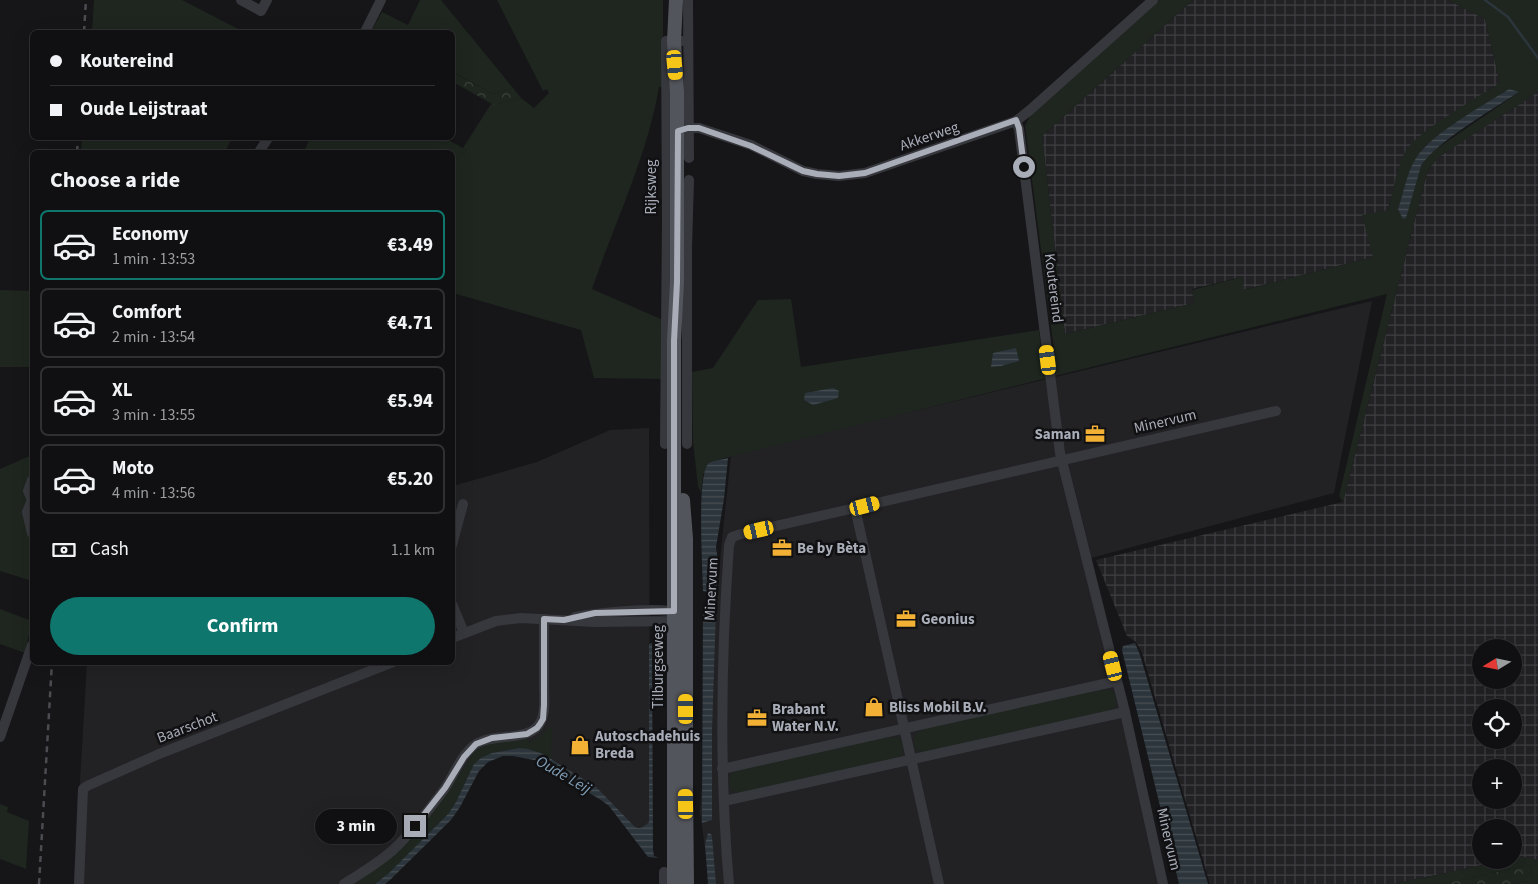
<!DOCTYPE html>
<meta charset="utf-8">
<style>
:root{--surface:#101012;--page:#19191b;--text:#f1f3f6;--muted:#9c9d9f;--line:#303032;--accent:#0f766e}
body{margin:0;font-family:"Source Sans 3",sans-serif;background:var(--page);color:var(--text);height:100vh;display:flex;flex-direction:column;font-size:19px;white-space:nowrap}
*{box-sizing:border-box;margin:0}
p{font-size:16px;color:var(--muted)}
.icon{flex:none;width:28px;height:28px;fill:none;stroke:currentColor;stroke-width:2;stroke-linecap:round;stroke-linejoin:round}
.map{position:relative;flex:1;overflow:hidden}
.sheet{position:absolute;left:30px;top:150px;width:425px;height:515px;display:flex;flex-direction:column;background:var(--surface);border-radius:8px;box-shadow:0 5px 20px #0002,0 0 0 1px var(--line)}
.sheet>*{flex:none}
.banner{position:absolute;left:30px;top:30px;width:425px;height:110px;border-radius:8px;box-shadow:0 5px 20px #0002,0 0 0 1px var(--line);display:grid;align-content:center;height:110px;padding:0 20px;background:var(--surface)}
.needle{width:32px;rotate:260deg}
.tools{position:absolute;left:1472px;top:639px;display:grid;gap:10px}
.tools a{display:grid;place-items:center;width:50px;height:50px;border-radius:50%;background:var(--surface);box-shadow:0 5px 20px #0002,0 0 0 1px var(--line);font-size:25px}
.end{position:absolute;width:22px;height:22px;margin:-11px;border:6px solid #a8adb8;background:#111;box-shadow:0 0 0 2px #111}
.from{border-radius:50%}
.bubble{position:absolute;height:35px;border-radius:18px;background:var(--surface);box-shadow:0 5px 20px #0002,0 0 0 1px var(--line);font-size:16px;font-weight:700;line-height:35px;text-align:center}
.car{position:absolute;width:15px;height:30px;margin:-15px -8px;border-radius:6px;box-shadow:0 0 4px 1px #0007;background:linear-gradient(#f5c518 24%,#345 0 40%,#f5c518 0 76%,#345 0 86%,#f5c518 0)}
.banner b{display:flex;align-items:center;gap:18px;height:48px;font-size:19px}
.banner b+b{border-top:1px solid var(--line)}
.banner i{width:12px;height:12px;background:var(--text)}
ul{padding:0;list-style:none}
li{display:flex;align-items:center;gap:15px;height:70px;margin:0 10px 8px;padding:0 10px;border:2px solid var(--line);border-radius:8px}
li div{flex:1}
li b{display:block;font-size:19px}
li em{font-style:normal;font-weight:700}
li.active{border-color:var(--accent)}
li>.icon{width:45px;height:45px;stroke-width:1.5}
h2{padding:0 20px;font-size:22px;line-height:60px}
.pay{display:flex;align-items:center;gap:12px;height:55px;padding:0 20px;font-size:19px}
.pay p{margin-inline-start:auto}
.action{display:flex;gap:10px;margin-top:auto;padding:10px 20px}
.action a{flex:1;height:58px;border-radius:30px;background:var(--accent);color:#fff;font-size:20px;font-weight:700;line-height:58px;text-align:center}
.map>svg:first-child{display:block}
.built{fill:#222225}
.industrial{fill:url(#industrial-grid);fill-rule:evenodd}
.green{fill:#1e261f;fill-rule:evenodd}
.forest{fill:url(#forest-crowns)}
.water{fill:url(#water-rules)}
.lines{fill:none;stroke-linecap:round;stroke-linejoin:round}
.stream{stroke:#2c353c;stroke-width:2.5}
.minor{stroke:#37383d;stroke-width:10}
.major{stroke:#53555c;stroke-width:14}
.rail{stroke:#4a4c52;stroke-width:2.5;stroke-dasharray:6 5;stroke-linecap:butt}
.route{stroke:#a8adb8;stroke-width:6}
.labels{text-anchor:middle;stroke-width:5;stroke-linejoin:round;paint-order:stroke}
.street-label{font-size:15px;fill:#a8adb8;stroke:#111113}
.poi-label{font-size:15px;font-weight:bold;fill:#a8adb8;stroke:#111113;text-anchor:start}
.water-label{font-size:16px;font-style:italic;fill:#7f9bb3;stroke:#111113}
</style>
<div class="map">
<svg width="1538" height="884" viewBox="0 0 1538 884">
<defs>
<pattern id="industrial-grid" width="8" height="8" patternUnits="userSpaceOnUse" patternTransform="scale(1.25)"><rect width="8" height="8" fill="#222225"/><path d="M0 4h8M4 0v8" fill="none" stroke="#3f3f43"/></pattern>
<pattern id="forest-crowns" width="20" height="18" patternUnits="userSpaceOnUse" patternTransform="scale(1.25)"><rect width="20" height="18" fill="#1e261f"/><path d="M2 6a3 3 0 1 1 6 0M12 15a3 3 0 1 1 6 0" fill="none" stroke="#3c433d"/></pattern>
<pattern id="water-rules" width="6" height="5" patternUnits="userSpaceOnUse" patternTransform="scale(1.25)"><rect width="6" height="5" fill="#2c353c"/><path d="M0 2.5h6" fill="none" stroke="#485056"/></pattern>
</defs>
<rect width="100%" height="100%" fill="#161618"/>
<g class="built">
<polygon points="1372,301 1334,493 1091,558 1165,884 710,884 700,812 721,549 731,455"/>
<polygon points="649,428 650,834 638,834 615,807 519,748 492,753 375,884 74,884 87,663 452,662 453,486 537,462 610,430"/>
</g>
<g class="industrial">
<polygon points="1193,0 1448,0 1485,19 1500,83 1426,131 1409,148 1403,160 1373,257 1243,290 1242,277 1192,289 1194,303 1065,334 1042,136"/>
<path d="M1538,92V861L1531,858H1514V828H1481V860H1506L1394,884H1210L1142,653L1136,642L1127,636L1096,560L1343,502L1426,176L1430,167L1438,157ZM1481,648H1514V680H1481ZM1481,708H1514V740H1481ZM1481,768H1514V800H1481Z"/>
</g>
<g class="green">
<polygon points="94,0 182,0 244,32 92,32"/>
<polygon points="420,0 441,0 513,88 493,94 453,72 452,32 371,32 382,12 408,25"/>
<path d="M497,0H663V87H659C647,157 615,222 592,289L663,320L662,379L594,378L581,330L453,293L452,152H304L310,138H445L463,148L491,104L494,105L521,98L534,108L549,93L547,89L543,91Z"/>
<path d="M1159,0H1193L1042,136L1065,334L1194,303L1192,290L1242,277L1244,290L1373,257L1362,215L1388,210C1393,192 1396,171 1404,154C1415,132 1477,98 1500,83L1485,19L1448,0H1538V92L1439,157L1430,167L1426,176L1343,502L1339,496L1387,294L1055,376V357L1025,126L1031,114ZM1509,89L1518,93L1433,151L1426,158L1398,209L1415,160L1425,146Z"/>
<polygon points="82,138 232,138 225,152 81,152"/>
<polygon points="0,290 32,291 32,367 0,367"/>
<polygon points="791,299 801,367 1039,330 1042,361 1047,371 1047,378 710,462 703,475 701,493 698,486 693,442 692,372 713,368 758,300"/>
<polygon points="32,455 32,474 29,478 27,501 29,532 32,551 32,581 0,571 0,469"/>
<polygon points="0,609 32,621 25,653 0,644"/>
<path d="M1107,689L1112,691C1117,697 1118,703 1113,710L924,752C908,749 913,734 924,728L1098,690Z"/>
<path d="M547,728H552L551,759L532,750L519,748L492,753L481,758L472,768L456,802L448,814L390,872L375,884H355L387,860L453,784L474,752L488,744L527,738L528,742C536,740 543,735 547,728Z"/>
<path d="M885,737L899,738C904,744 905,750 900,757L740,793L731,790L729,785L730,776L734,771Z"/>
<polygon points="0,804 8,807 7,812 29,821 26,869 0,859"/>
<polygon points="1520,857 1531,858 1538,861 1538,884 1512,884 1533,880 1530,865 1442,884 1393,884 1506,860 1514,860 1514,858"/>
</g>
<g class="forest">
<polygon points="452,72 493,94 513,88 521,98 494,105 453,82"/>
<polygon points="1530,865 1533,880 1512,884 1442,884"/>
</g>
<g class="water">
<path d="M1509,89L1519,92C1494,109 1435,142 1421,166L1406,218L1403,219L1398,209C1404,192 1407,172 1416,158C1431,134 1484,105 1509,89Z"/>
<polygon points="1016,348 1019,361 1001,366 991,367 993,353"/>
<polygon points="833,388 839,391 838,398 813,405 804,400 805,393"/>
<path d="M728,458L724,499L716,547L719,567L716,594L703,591C703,572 696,473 709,463C713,460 722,460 728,458Z"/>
<polygon points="708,606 716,610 712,730 712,820 702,823 703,609"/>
<path d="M652,643L653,850L654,856L659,858L648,857L609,806L601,800L534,760L513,756H503L488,762L479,771L460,807L451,820L391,879L385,884H375L390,872L448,814L456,802L474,764L481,758L492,753L519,748L528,749L543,754L596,787L635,827C640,830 645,826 649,822V644Z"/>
<polygon points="1135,643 1140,655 1208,884 1179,884 1122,650 1123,646"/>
<polygon points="708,833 711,834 712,837 716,884 708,884 705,844"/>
</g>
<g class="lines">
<polyline class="stream" points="1485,0 1508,17 1538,58"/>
<g class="minor">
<polyline points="241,0 261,11 267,0"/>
<polyline points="688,0 689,158"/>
<polyline points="365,32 381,0"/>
<polyline points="1016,121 1019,129 1060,453 1125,712 1163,884"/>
<polyline points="677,131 688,128 699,128 751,145 803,171 817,174 839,176 865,173 1016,121 1030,110 1153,0"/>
<polyline points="259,152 268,138"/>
<polyline points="665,444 667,220 666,41 682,41"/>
<polyline points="687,444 687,248 689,180"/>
<polyline points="32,480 28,491 32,500 27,512 32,533"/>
<polyline points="855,508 1276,411"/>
<polyline points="452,545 463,504"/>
<polyline points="452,604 464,633"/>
<path d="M575,617C594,613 663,606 679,613"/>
<polyline points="452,638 496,621 521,618 595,622 674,621 678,619"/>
<polyline points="0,737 32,645"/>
<polyline points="722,769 1117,681"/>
<polyline points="724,801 1125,712"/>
<polyline points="79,884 83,789 87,786 159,754 393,662"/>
<path d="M344,884C361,873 379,863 394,849C412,832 428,811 443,791C454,776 460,755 476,744C494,732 532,743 541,721C546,711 544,695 544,684C544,662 544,640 544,619"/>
<polyline points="664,884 664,872"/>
<path d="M729,884C719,771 721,658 729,545L732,537L741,534L855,508L939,884"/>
</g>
<g class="major">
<polyline points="683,500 686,539 686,788 687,884"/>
<polyline points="674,884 674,341 677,282 677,92 674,41 676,0"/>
</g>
<g class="rail">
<polyline points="84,32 86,0"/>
<polyline points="77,152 78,138"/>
<polyline points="39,884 52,662"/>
</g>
</g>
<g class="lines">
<polyline class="route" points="415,826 445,788 464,757 476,744 492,738 527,734 537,728 540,724 543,719 544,705 544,619 564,620 595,613 674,611 674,341 677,282 678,131 688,128 699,128 751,146 803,171 817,174 839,176 865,173 1016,120 1019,128 1024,167"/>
</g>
<defs>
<symbol id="office-bare" viewBox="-9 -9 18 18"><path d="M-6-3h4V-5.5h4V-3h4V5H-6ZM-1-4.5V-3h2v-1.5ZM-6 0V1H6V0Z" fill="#f2b134" stroke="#111113" stroke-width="2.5" paint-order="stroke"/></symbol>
<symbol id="shop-bare" viewBox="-9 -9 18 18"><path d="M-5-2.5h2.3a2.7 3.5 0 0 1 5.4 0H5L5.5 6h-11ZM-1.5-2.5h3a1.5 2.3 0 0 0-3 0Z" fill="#f2b134" stroke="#111113" stroke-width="2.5" paint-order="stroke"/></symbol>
</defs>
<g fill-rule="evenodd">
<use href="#office-bare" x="1081" y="420" width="28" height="28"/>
<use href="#office-bare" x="768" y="534" width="28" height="28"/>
<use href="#office-bare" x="892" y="605" width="28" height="28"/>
<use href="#shop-bare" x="860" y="693" width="28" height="28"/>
<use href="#office-bare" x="743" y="704" width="28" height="28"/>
<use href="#shop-bare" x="566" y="731" width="28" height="28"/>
</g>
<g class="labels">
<g class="street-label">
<text transform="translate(929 136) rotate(-19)" y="5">Akkerweg</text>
<text transform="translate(651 187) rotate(-90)" y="5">Rijksweg</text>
<text transform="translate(1054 288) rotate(83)" y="5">Koutereind</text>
<text transform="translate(1165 421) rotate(-13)" y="5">Minervum</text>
<text transform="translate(711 589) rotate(-87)" y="5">Minervum</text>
<text transform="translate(658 667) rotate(-90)" y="5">Tilburgseweg</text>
<text transform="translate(187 727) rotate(-21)" y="5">Baarschot</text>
<text transform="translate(1169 839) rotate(77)" y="5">Minervum</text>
</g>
<g class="poi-label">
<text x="1080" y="439" text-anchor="end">Saman</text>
<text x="797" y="553">Be by Bèta</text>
<text x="921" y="624">Geonius</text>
<text x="889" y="712">Bliss Mobil B.V.</text>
<text x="772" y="714">Brabant<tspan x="772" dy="17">Water N.V.</tspan></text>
<text x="595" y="741">Autoschadehuis<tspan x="595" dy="17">Breda</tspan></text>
</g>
<g class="water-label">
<text transform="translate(564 774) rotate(30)" y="6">Oude Leij</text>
</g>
</g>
</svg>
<div class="tools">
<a><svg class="needle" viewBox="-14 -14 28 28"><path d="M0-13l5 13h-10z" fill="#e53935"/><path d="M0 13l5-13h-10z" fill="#9c9d9f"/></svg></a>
<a><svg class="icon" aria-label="locate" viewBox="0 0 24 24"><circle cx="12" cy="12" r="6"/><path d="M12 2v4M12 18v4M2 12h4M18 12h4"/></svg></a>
<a>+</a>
<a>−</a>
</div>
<i class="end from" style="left:1024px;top:167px"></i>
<i class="end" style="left:415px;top:826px"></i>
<div class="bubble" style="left:315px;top:809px;width:82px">3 min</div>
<i class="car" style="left:675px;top:65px;rotate:175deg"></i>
<i class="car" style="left:1048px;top:360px;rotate:353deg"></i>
<i class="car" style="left:865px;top:506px;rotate:76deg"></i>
<i class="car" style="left:759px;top:530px;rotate:257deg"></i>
<i class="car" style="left:1113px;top:666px;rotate:346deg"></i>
<i class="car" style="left:686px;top:709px;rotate:0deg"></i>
<i class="car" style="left:686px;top:804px;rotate:359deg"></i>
<div class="banner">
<b><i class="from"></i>Koutereind</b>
<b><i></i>Oude Leijstraat</b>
</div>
<section class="sheet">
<h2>Choose a ride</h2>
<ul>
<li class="active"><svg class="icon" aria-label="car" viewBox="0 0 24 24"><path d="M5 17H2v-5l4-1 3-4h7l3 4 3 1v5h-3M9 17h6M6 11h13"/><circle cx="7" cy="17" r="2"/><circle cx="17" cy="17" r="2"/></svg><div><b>Economy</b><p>1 min · 13:53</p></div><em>€3.49</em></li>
<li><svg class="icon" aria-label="car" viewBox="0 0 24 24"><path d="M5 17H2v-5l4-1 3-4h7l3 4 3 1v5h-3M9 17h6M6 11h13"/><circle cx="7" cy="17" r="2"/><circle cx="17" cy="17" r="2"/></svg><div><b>Comfort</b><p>2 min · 13:54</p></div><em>€4.71</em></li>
<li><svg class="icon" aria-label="car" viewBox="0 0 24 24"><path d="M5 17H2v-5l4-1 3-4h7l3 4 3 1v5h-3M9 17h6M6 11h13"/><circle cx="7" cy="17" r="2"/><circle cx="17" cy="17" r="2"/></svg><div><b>XL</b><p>3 min · 13:55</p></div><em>€5.94</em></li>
<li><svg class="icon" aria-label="car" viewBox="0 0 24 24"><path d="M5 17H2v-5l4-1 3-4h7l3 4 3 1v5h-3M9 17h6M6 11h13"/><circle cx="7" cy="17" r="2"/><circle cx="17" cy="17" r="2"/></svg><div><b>Moto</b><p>4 min · 13:56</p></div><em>€5.20</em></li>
</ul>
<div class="pay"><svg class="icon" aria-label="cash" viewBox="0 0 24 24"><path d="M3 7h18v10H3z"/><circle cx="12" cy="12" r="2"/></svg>Cash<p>1.1 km</p></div>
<div class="action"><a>Confirm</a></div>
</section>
</div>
